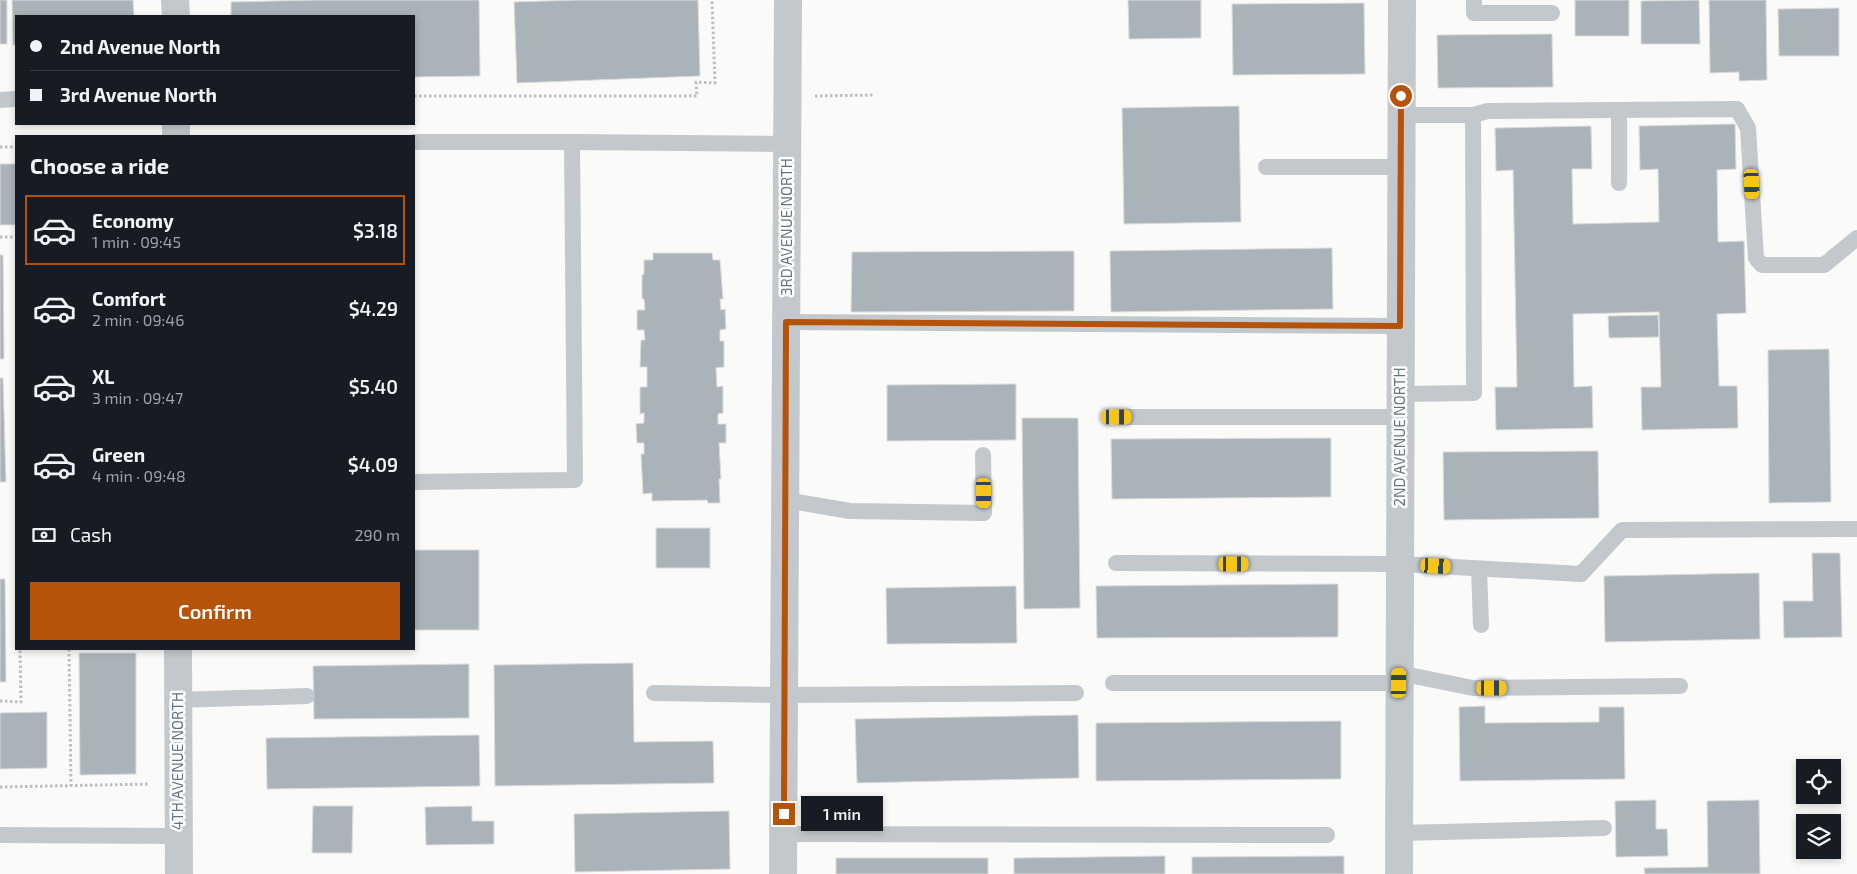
<!DOCTYPE html>
<meta charset="utf-8">
<style>
:root{--surface:#171b24;--page:#20242c;--text:#f1f3f6;--muted:#9ea1a6;--line:#363941;--accent:#b45309}
body{margin:0;font-family:"Exo 2",sans-serif;background:var(--page);color:var(--text);height:100vh;display:flex;flex-direction:column;font-size:19px;white-space:nowrap}
*{box-sizing:border-box;margin:0}
p{font-size:16px;color:var(--muted)}
.icon{flex:none;width:28px;height:28px;fill:none;stroke:currentColor;stroke-width:2;stroke-linecap:round;stroke-linejoin:round}
.map{position:relative;flex:1;overflow:hidden}
.sheet{position:absolute;left:15px;top:135px;width:400px;height:515px;display:flex;flex-direction:column;background:var(--surface);border-radius:0px;box-shadow:0 2px 8px #0003}
.sheet>*{flex:none}
.guide{position:absolute;left:15px;top:15px;width:400px;height:110px;border-radius:0px;box-shadow:0 2px 8px #0003;display:grid;align-content:center;height:110px;padding:0 15px;background:var(--surface)}
.tools{position:absolute;left:1796px;top:759px;display:grid;gap:10px}
.tools a{display:grid;place-items:center;width:45px;height:45px;border-radius:0px;background:var(--surface);box-shadow:0 2px 8px #0003;font-size:25px}
.end{position:absolute;width:22px;height:22px;margin:-11px;border:6px solid #b45309;background:#fff;box-shadow:0 0 0 2px #fff}
.from{border-radius:50%}
.bubble{position:absolute;height:35px;border-radius:0px;background:var(--surface);box-shadow:0 2px 8px #0003;font-size:16px;font-weight:600;line-height:35px;text-align:center}
.car{position:absolute;width:15px;height:30px;margin:-15px -8px;border-radius:6px;box-shadow:0 0 4px 1px #0007;background:linear-gradient(#f5c518 24%,#345 0 40%,#f5c518 0 76%,#345 0 86%,#f5c518 0)}
.guide b{display:flex;align-items:center;gap:18px;height:48px;font-size:19px}
.guide b+b{border-top:1px solid var(--line)}
.guide i{width:12px;height:12px;background:var(--text)}
ul{padding:0;list-style:none}
li{display:flex;align-items:center;gap:15px;height:70px;margin:0 10px 8px;padding:0 5px;border:2px solid transparent;border-radius:0px}
li div{flex:1}
li b{display:block;font-size:19px}
li em{font-style:normal;font-weight:600}
li.current{border-color:var(--accent)}
li>.icon{width:45px;height:45px;stroke-width:1.5}
h2{padding:0 15px;font-size:22px;line-height:60px}
.pay{display:flex;align-items:center;gap:12px;height:55px;padding:0 15px;font-size:19px}
.pay p{margin-inline-start:auto}
.button{display:flex;gap:10px;margin-top:auto;padding:10px 15px}
.button a{flex:1;height:58px;border-radius:0px;background:var(--accent);color:#fff;font-size:20px;font-weight:600;line-height:58px;text-align:center}
.map>svg:first-child{display:block}
.building{fill:#aab3b9;stroke:#dcdcda}
.lines{fill:none;stroke-linecap:round;stroke-linejoin:round}
.path{stroke:#bbbfc2;stroke-width:3;stroke-dasharray:2.5 2.5;stroke-linecap:butt}
.lane{stroke:#c3c8cc;stroke-width:16}
.street{stroke:#c3c8cc;stroke-width:28}
.route{stroke:#b45309;stroke-width:6}
.labels{text-anchor:middle;stroke-width:5;stroke-linejoin:round;paint-order:stroke}
.street-label{font-size:15px;fill:#657683;stroke:#fff}
</style>
<div class="map">
<svg width="1857" height="874" viewBox="0 0 1857 874">
<rect width="100%" height="100%" fill="#fafaf8"/>
<g class="building">
<rect x="0" y="0" width="7" height="44"/>
<polygon points="12,0 133,0 134,16 16,16 16,45 13,45"/>
<polygon points="316,0 479,0 480,76 414,77 414,16 231,16 231,2"/>
<polygon points="576,0 698,0 700,76 517,83 514,2"/>
<polygon points="1128,0 1201,0 1201,38 1129,39"/>
<rect x="1575" y="0" width="54" height="36"/>
<polygon points="1699,0 1700,44 1641,44 1641,1"/>
<polygon points="1709,0 1766,0 1767,80 1739,81 1739,72 1710,73"/>
<polygon points="1364,3 1365,74 1233,75 1232,4"/>
<polygon points="1839,8 1839,56 1779,56 1778,9"/>
<polygon points="1552,34 1553,87 1438,88 1437,35"/>
<polygon points="1239,106 1241,222 1124,224 1122,108"/>
<polygon points="1735,124 1736,169 1717,170 1718,242 1744,241 1746,313 1717,314 1719,386 1737,386 1738,428 1642,430 1641,387 1661,387 1659,312 1573,314 1574,387 1592,386 1593,428 1496,430 1495,387 1517,387 1513,170 1496,171 1495,128 1591,126 1592,169 1572,169 1573,224 1659,222 1658,169 1640,170 1639,126"/>
<rect x="0" y="164" width="16" height="61"/>
<polygon points="1332,248 1333,309 1111,312 1110,251"/>
<polygon points="1074,251 1074,311 851,312 852,252"/>
<polygon points="653,253 712,253 713,260 720,260 723,299 720,299 721,310 725,309 726,329 720,330 720,341 724,341 724,367 716,368 717,387 723,386 723,413 718,414 718,424 726,424 726,443 719,443 721,479 719,479 720,503 708,503 707,500 652,501 652,493 643,494 641,454 644,454 644,443 637,443 636,424 644,423 644,413 640,414 640,387 647,387 647,367 640,367 641,340 645,340 644,330 637,330 637,310 645,310 644,299 642,299 642,275 644,274 644,260 653,260"/>
<polygon points="0,255 3,255 4,359 0,359"/>
<polygon points="1658,315 1659,337 1609,338 1608,316"/>
<polygon points="1829,349 1831,502 1769,503 1768,350"/>
<polygon points="0,378 3,378 6,482 0,482"/>
<polygon points="1016,384 1016,440 887,441 887,385"/>
<polygon points="1022,418 1078,418 1080,608 1024,609"/>
<polygon points="1331,438 1331,497 1112,499 1111,439"/>
<polygon points="1598,451 1599,518 1444,520 1443,452"/>
<rect x="656" y="528" width="54" height="40"/>
<rect x="414" y="550" width="65" height="80"/>
<polygon points="1812,553 1840,553 1842,637 1784,638 1783,601 1813,601"/>
<polygon points="1759,573 1760,639 1605,642 1604,576"/>
<polygon points="0,579 5,579 6,682 0,682"/>
<polygon points="1338,584 1338,637 1097,638 1096,586"/>
<polygon points="1016,586 1017,643 887,644 886,588"/>
<polygon points="79,653 136,653 136,774 80,775"/>
<polygon points="633,663 634,742 713,741 714,783 495,786 494,665"/>
<polygon points="469,664 469,718 314,719 313,666"/>
<polygon points="1485,706 1485,723 1599,722 1599,707 1624,707 1625,779 1460,781 1459,707"/>
<polygon points="47,712 47,768 0,769 0,713"/>
<polygon points="1078,715 1079,778 857,783 855,719"/>
<polygon points="1341,721 1341,779 1096,781 1096,723"/>
<polygon points="479,735 480,786 267,789 266,738"/>
<polygon points="1656,800 1656,829 1667,829 1668,856 1616,857 1615,801"/>
<polygon points="1759,800 1760,874 1645,874 1644,868 1708,867 1707,801"/>
<polygon points="313,806 353,806 352,853 312,853"/>
<polygon points="472,806 472,821 494,821 494,844 426,845 425,807"/>
<polygon points="729,811 730,869 575,872 574,814"/>
<polygon points="1165,856 1165,874 1014,874 1014,858"/>
<polygon points="1344,856 1344,874 1192,874 1192,857"/>
<rect x="836" y="858" width="152" height="16"/>
</g>
<g class="lines">
<g class="path">
<polyline points="414,96 697,96 696,82 715,83 712,0"/>
<polyline points="815,96 874,95"/>
<polyline points="0,147 16,147"/>
<polyline points="0,237 16,237"/>
<polyline points="69,649 71,786"/>
<polyline points="0,701 21,702 20,649"/>
<polyline points="0,787 149,784"/>
</g>
<g class="lane">
<polyline points="1474,0 1474,13 1552,13"/>
<polyline points="0,100 16,99"/>
<polyline points="1619,110 1619,183"/>
<polyline points="1473,115 1488,111 1737,109 1748,128 1756,258 1762,265 1824,265 1857,238"/>
<polyline points="414,142 572,142 575,480 414,482"/>
<polyline points="572,142 787,144"/>
<polyline points="1266,167 1401,167"/>
<polyline points="786,322 1400,326"/>
<polyline points="1400,394 1474,393 1473,115 1401,115"/>
<polyline points="1117,417 1400,417"/>
<polyline points="785,500 850,511 984,513 983,455"/>
<polyline points="1116,563 1400,564 1581,574 1622,530 1857,529"/>
<polyline points="1479,569 1481,625"/>
<polyline points="1399,673 1473,688 1680,686"/>
<polyline points="1113,683 1399,683"/>
<polyline points="654,693 784,695 1076,693"/>
<polyline points="178,700 307,696"/>
<polyline points="1399,833 1604,828"/>
<polyline points="783,834 1327,835"/>
<polyline points="0,835 179,836"/>
</g>
<g class="street">
<polyline points="175,0 176,16"/>
<polyline points="176,124 176,136"/>
<polyline points="178,649 179,874"/>
<polyline points="783,874 788,0"/>
<polyline points="1399,874 1402,0"/>
</g>
</g>
<g class="lines">
<polyline class="route" points="784,814 786,322 1400,326 1401,96"/>
</g>
<g class="labels">
<g class="street-label">
<text transform="translate(787 227) rotate(-90)" y="5">3RD AVENUE NORTH</text>
<text transform="translate(1400 437) rotate(-90)" y="5">2ND AVENUE NORTH</text>
<text transform="translate(178 761) rotate(-90)" y="5">4TH AVENUE NORTH</text>
</g>
</g>
</svg>
<div class="tools">
<a><svg class="icon" aria-label="locate" viewBox="0 0 24 24"><circle cx="12" cy="12" r="6"/><path d="M12 2v4M12 18v4M2 12h4M18 12h4"/></svg></a>
<a><svg class="icon" aria-label="layers" viewBox="0 0 24 24"><path d="M12 4l9 5-9 5-9-5zM3 14l9 5 9-5"/></svg></a>
</div>
<i class="end from" style="left:1401px;top:96px"></i>
<i class="end" style="left:784px;top:814px"></i>
<div class="bubble" style="left:801px;top:796px;width:82px">1 min</div>
<i class="car" style="left:1752px;top:184px;rotate:177deg"></i>
<i class="car" style="left:1117px;top:417px;rotate:90deg"></i>
<i class="car" style="left:984px;top:493px;rotate:179deg"></i>
<i class="car" style="left:1234px;top:564px;rotate:90deg"></i>
<i class="car" style="left:1436px;top:566px;rotate:93deg"></i>
<i class="car" style="left:1399px;top:683px;rotate:1deg"></i>
<i class="car" style="left:1492px;top:688px;rotate:90deg"></i>
<div class="guide">
<b><i class="from"></i>2nd Avenue North</b>
<b><i></i>3rd Avenue North</b>
</div>
<section class="sheet">
<h2>Choose a ride</h2>
<ul>
<li class="current"><svg class="icon" aria-label="car" viewBox="0 0 24 24"><path d="M5 17H2v-5l4-1 3-4h7l3 4 3 1v5h-3M9 17h6M6 11h13"/><circle cx="7" cy="17" r="2"/><circle cx="17" cy="17" r="2"/></svg><div><b>Economy</b><p>1 min · 09:45</p></div><em>$3.18</em></li>
<li><svg class="icon" aria-label="car" viewBox="0 0 24 24"><path d="M5 17H2v-5l4-1 3-4h7l3 4 3 1v5h-3M9 17h6M6 11h13"/><circle cx="7" cy="17" r="2"/><circle cx="17" cy="17" r="2"/></svg><div><b>Comfort</b><p>2 min · 09:46</p></div><em>$4.29</em></li>
<li><svg class="icon" aria-label="car" viewBox="0 0 24 24"><path d="M5 17H2v-5l4-1 3-4h7l3 4 3 1v5h-3M9 17h6M6 11h13"/><circle cx="7" cy="17" r="2"/><circle cx="17" cy="17" r="2"/></svg><div><b>XL</b><p>3 min · 09:47</p></div><em>$5.40</em></li>
<li><svg class="icon" aria-label="car" viewBox="0 0 24 24"><path d="M5 17H2v-5l4-1 3-4h7l3 4 3 1v5h-3M9 17h6M6 11h13"/><circle cx="7" cy="17" r="2"/><circle cx="17" cy="17" r="2"/></svg><div><b>Green</b><p>4 min · 09:48</p></div><em>$4.09</em></li>
</ul>
<div class="pay"><svg class="icon" aria-label="cash" viewBox="0 0 24 24"><path d="M3 7h18v10H3z"/><circle cx="12" cy="12" r="2"/></svg>Cash<p>290 m</p></div>
<div class="button"><a>Confirm</a></div>
</section>
</div>
